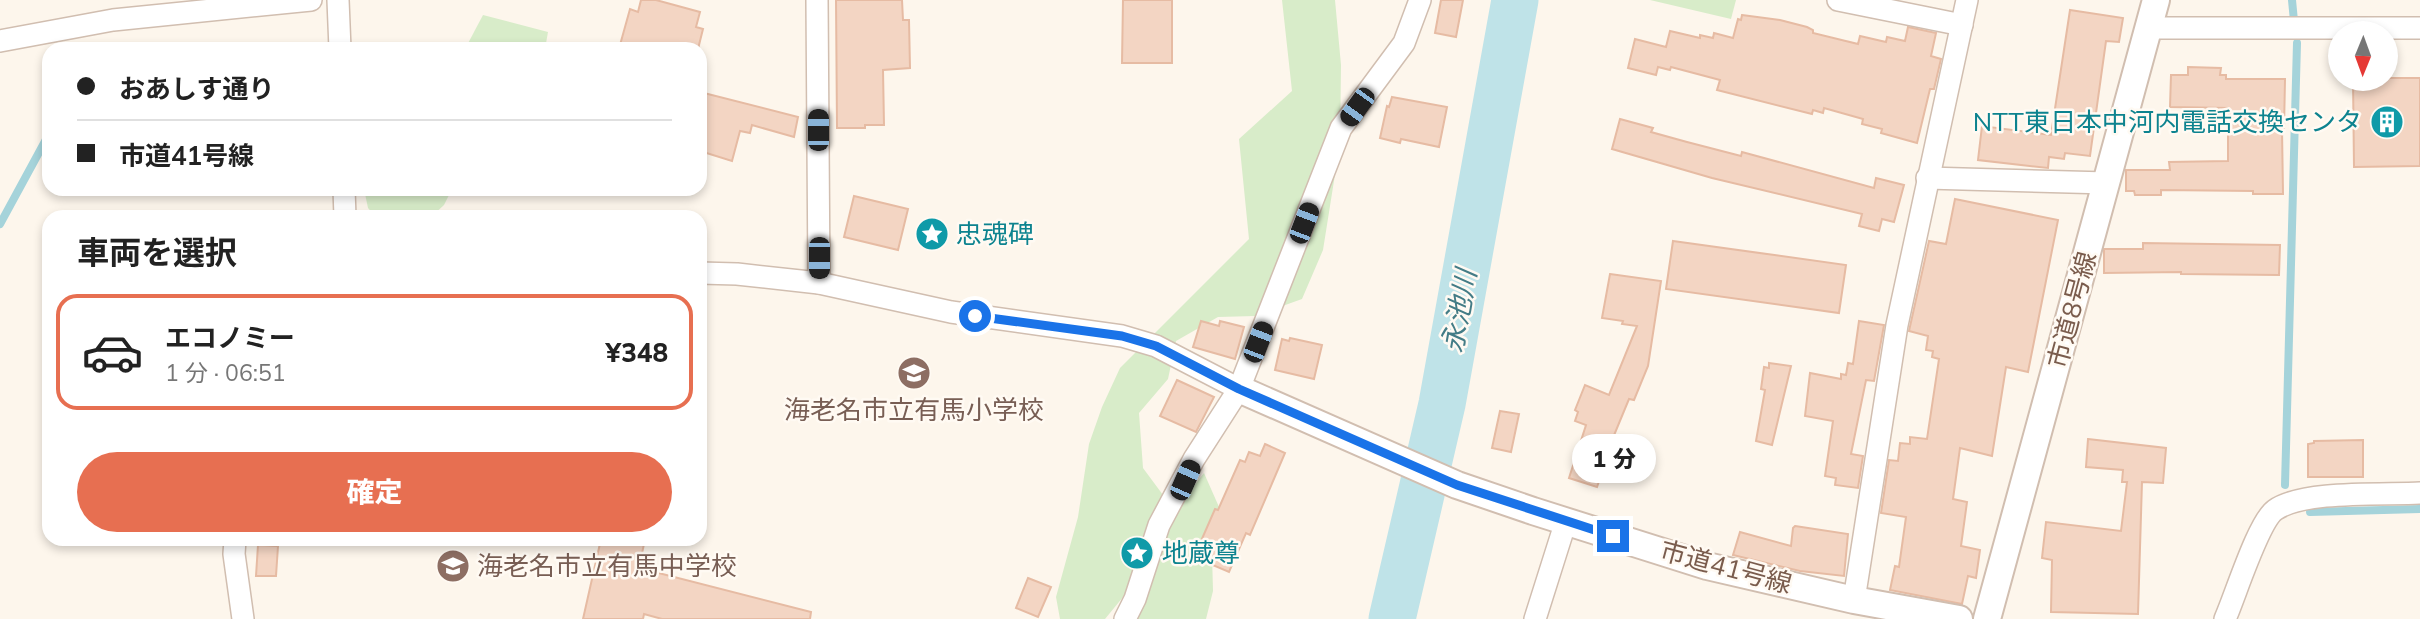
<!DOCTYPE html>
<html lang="ja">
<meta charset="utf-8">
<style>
:root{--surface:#fff;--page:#f2f2f2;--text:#222;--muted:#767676;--line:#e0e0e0;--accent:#e76f51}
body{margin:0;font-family:Mulish,"Noto Sans JP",sans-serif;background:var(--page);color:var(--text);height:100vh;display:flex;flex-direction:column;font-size:26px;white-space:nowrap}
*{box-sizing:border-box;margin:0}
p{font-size:23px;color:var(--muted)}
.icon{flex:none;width:38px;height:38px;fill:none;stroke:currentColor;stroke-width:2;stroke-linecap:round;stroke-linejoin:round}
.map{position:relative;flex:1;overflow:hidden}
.details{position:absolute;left:42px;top:210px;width:665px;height:336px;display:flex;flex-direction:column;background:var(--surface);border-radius:21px;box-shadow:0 4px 10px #0003}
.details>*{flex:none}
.banner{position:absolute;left:42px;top:42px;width:665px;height:154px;border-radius:21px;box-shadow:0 4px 10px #0003;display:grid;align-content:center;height:154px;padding:0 35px;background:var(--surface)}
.needle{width:46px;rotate:181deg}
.buttons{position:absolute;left:2328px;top:21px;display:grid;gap:14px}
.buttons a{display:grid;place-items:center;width:70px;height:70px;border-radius:50%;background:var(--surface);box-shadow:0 4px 10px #0003;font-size:35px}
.end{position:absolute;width:32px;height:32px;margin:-16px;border:9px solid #1a73e8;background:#fff;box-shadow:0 0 0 4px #fff}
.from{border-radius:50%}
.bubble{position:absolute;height:49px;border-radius:24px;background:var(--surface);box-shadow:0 4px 10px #0003;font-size:23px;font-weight:800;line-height:49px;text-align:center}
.car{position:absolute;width:21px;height:42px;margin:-21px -10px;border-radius:9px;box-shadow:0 0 5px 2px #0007;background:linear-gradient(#222 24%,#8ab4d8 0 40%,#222 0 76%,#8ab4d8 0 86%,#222 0)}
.banner b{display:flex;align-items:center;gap:24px;height:66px;font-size:26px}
.banner b+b{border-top:2px solid var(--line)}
.banner i{width:18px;height:18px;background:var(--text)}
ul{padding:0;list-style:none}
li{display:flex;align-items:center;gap:21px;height:116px;margin:0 14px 10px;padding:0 21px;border:4px solid var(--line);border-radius:21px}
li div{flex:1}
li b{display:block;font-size:26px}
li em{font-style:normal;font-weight:800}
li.selected{border-color:var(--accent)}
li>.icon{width:63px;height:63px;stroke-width:1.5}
h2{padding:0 35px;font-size:32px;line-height:84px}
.button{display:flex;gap:14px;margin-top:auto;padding:14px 35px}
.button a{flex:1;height:80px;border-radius:42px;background:var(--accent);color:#fff;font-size:28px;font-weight:800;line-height:80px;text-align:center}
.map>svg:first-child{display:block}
.green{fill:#d8ecc9}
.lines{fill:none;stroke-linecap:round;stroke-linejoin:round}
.stream{stroke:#a5d3da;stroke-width:8}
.river{stroke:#bfe3e8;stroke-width:47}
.building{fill:#f3d5c3;stroke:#e6bba3;stroke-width:2}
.minor-casing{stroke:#d1beb0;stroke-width:24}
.tertiary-casing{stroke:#d1beb0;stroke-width:30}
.minor{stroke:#fff;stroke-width:21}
.tertiary{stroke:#fff;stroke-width:26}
.route{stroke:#1a73e8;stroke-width:9}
.labels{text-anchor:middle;stroke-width:5;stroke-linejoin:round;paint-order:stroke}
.culture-label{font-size:26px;fill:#0d838f;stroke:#fffaf3;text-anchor:start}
.street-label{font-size:26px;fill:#7a5c4d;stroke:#fffaf3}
.education-label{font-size:26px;fill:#785e54;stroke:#fffaf3}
.water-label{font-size:28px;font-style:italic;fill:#437c86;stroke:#fffaf3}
</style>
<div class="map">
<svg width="2420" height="619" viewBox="0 0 2420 619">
<rect width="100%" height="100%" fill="#fdf6ec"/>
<g class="green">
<polygon points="1282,0 1335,0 1341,65 1340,143 1323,250 1302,299 1255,316 1218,317 1176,341 1168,379 1139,413 1143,468 1163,495 1143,536 1128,591 1105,619 1060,619 1056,597 1078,517 1089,444 1102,407 1120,368 1249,239 1239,139 1292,91"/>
<polygon points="1650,0 1736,0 1731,19"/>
<polygon points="483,15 548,32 545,49 465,49"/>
<polygon points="364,189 452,189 444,205 431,217 376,217 368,208"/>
<polygon points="1204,473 1223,516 1212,554 1213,591 1206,619 1130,619 1152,550 1185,497"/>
</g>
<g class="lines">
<g class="stream">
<polyline points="2292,0 2294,21"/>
<polyline points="0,224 49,134"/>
<polyline points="2285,485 2297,43"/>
<polyline points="2310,512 2420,509"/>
</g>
<polyline class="river" points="1392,619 1442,404 1515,0"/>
</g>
<g class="building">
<polygon points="641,0 656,0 700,12 696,27 703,29 698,49 637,49 620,45 630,9 638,12"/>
<polygon points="836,0 902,0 903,20 909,20 910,68 883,70 884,125 865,125 865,128 837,128"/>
<polygon points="1123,0 1172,0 1172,63 1122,63"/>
<polygon points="1441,0 1463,0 1456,37 1435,33"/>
<polygon points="2070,10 2123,18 2119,42 2106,41 2090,156 2065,153 2064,159 2049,157 2048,168 1978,160 1982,126 2051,135"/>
<polygon points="1742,15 1780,20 1807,27 1813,30 1813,33 1858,44 1860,36 1886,42 1887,37 1905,41 1908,27 1936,33 1931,56 1941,59 1934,89 1930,89 1917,143 1881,133 1882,129 1862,124 1863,119 1824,108 1823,113 1813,110 1812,114 1717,90 1720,80 1671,67 1670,70 1658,67 1656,75 1628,68 1635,39 1666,47 1670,31 1700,38 1700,35 1713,38 1714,33 1733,38 1738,19 1741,20"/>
<polygon points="2188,67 2221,68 2220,75 2226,75 2226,79 2285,79 2284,130 2282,130 2283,194 2253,194 2253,191 2161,190 2161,195 2135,195 2134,191 2126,191 2126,170 2170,170 2169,162 2228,161 2228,108 2170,107 2171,75 2188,75"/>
<polygon points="2385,78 2420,78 2420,166 2354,167 2353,79"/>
<polygon points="700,92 798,117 794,137 752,125 750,133 740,131 732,161 700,151"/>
<polygon points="1392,97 1447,107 1439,147 1401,139 1400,143 1380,138 1387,106 1389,107"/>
<polygon points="1620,119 1653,128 1651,132 1687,142 1741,156 1742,152 1874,188 1876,178 1904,185 1894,222 1882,219 1879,231 1859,226 1862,214 1712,178 1612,149"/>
<polygon points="854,196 908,209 898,250 844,237"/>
<polygon points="1955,199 2058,220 2028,372 2006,367 1992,456 1960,448 1953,499 1967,502 1961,546 1980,550 1976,578 1968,576 1962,604 1890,590 1895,566 1899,567 1906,517 1881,513 1889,460 1898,461 1900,443 1910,444 1910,437 1927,439 1939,359 1932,357 1933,351 1926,350 1928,336 1909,331 1929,241 1946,244"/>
<polygon points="1673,241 1846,265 1839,313 1666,289"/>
<polygon points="2143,243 2280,245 2279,275 2181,274 2181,272 2104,273 2104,249 2143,249"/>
<polygon points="1610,274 1661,281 1648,366 1634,400 1629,399 1605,457 1607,458 1597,487 1569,478 1586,425 1575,421 1578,412 1575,410 1585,385 1609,395 1637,326 1622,324 1623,321 1602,318"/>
<polygon points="1201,321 1219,326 1220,321 1244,327 1235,359 1193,347"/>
<polygon points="1859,321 1884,325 1874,381 1866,380 1851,454 1863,456 1858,488 1835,485 1836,478 1825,476 1833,421 1805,416 1810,373 1841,379 1841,374 1846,375 1848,363 1853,364"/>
<polygon points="1290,338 1322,345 1314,379 1275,370 1282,339 1289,341"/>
<polygon points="1769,363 1791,366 1772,445 1756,441 1765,390 1761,389 1764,367 1769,368"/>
<polygon points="1177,380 1214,397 1196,432 1160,416"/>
<polygon points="1500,411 1519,414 1511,452 1492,448"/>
<polygon points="2088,439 2166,448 2163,483 2142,482 2138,614 2051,612 2052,560 2042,558 2046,522 2121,531 2127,482 2122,482 2123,470 2086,467"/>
<polygon points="2363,440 2363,477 2308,477 2308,444 2314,443 2314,441"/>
<polygon points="1265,444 1285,453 1250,535 1246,533 1229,572 1194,557 1215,509 1218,510 1240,460 1245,462 1249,452 1260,456"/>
<polygon points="1795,526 1848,534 1844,576 1800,571 1733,555 1740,532 1791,546 1793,528"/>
<polygon points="601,539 645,539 639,568 811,612 810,619 662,619 644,614 643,619 583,619"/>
<polygon points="258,545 278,546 276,576 256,576"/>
<polygon points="1028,578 1051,587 1038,617 1016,608"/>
</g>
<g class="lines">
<defs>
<g id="minor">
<polyline points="338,0 340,49"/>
<polyline points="817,0 819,283"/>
<polyline points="1838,0 1962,25"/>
<polyline points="2150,28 2420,28"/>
<polyline points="0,41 113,20 311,0"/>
<polyline points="1927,178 2107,183"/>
<polyline points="344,189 345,217"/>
<polyline points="700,273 737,274 819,283 951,312 1122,336 1156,346 1239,389"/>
<polyline points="235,539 234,554 243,619"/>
<polyline points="1854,600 1897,325 1967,0"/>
<polyline points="1125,619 1135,599 1159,525 1194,459 1239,389 1341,128 1404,43 1420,0"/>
<polyline points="1535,619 1566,521"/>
<path d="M2225,619C2235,597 2258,522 2275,510C2303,490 2384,495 2420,493"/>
</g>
<g id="tertiary">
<polyline points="1239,389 1457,485 1533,511 1707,566 1854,600 1959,619"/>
<polyline points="1987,619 2156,0"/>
</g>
</defs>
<use href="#minor" class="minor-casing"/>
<use href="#tertiary" class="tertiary-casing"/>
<use href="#minor" class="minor"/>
<use href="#tertiary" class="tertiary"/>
</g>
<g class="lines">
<polyline class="route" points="975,316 1122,336 1156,346 1239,389 1457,485 1613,536"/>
</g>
<defs>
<symbol id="building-disc" viewBox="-11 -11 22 22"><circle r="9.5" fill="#0f9aa8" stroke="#fffaf3"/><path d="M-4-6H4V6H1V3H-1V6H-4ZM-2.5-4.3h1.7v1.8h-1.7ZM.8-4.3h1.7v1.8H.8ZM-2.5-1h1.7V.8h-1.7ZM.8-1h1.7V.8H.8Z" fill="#fff"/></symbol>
<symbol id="sight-disc" viewBox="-11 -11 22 22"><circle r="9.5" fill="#0f9aa8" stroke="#fffaf3"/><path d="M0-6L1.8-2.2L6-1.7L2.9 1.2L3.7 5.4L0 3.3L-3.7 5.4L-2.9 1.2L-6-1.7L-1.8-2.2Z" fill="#fff"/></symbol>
<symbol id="school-disc" viewBox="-11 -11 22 22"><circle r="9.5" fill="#8d6e63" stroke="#fffaf3"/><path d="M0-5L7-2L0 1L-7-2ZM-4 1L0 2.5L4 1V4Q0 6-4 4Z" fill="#fff"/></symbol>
</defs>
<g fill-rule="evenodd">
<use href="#building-disc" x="2368" y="103" width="38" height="38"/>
<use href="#sight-disc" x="913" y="215" width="38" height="38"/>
<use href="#school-disc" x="895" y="354" width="38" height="38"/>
<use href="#sight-disc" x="1118" y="534" width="38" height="38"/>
<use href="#school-disc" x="434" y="547" width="38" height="38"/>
</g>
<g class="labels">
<g class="culture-label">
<text x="2362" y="131" text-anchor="end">NTT東日本中河内電話交換センタ</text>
<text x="956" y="243">忠魂碑</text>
<text x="1162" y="562">地蔵尊</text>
</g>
<g class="street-label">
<text transform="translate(2072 310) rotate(-75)" y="9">市道8号線</text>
<text transform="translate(1726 567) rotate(15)" y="9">市道41号線</text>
</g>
<g class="education-label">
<text x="914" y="419">海老名市立有馬小学校</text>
<text x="477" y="575" text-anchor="start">海老名市立有馬中学校</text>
</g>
<g class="water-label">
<text transform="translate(1459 311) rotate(-80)" y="10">永池川</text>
</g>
</g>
</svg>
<div class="buttons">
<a><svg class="needle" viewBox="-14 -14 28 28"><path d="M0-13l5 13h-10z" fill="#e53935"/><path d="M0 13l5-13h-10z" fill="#767676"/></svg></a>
</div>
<i class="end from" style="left:975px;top:316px"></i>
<i class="end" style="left:1613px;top:536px"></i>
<div class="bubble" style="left:1572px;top:434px;width:84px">1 分</div>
<i class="car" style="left:1357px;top:107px;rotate:216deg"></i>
<i class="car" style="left:818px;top:130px;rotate:0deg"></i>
<i class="car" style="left:1304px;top:223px;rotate:21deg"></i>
<i class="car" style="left:819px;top:258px;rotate:180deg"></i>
<i class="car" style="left:1258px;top:342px;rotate:21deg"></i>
<i class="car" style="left:1185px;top:480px;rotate:24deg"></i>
<div class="banner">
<b><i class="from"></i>おあしす通り</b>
<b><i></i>市道41号線</b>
</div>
<section class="details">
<h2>車両を選択</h2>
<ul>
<li class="selected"><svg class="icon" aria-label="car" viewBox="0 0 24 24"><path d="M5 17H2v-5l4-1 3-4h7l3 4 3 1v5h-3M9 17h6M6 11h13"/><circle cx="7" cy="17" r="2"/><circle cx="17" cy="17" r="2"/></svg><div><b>エコノミー</b><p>1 分 · 06:51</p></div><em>¥348</em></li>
</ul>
<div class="button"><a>確定</a></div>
</section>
</div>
